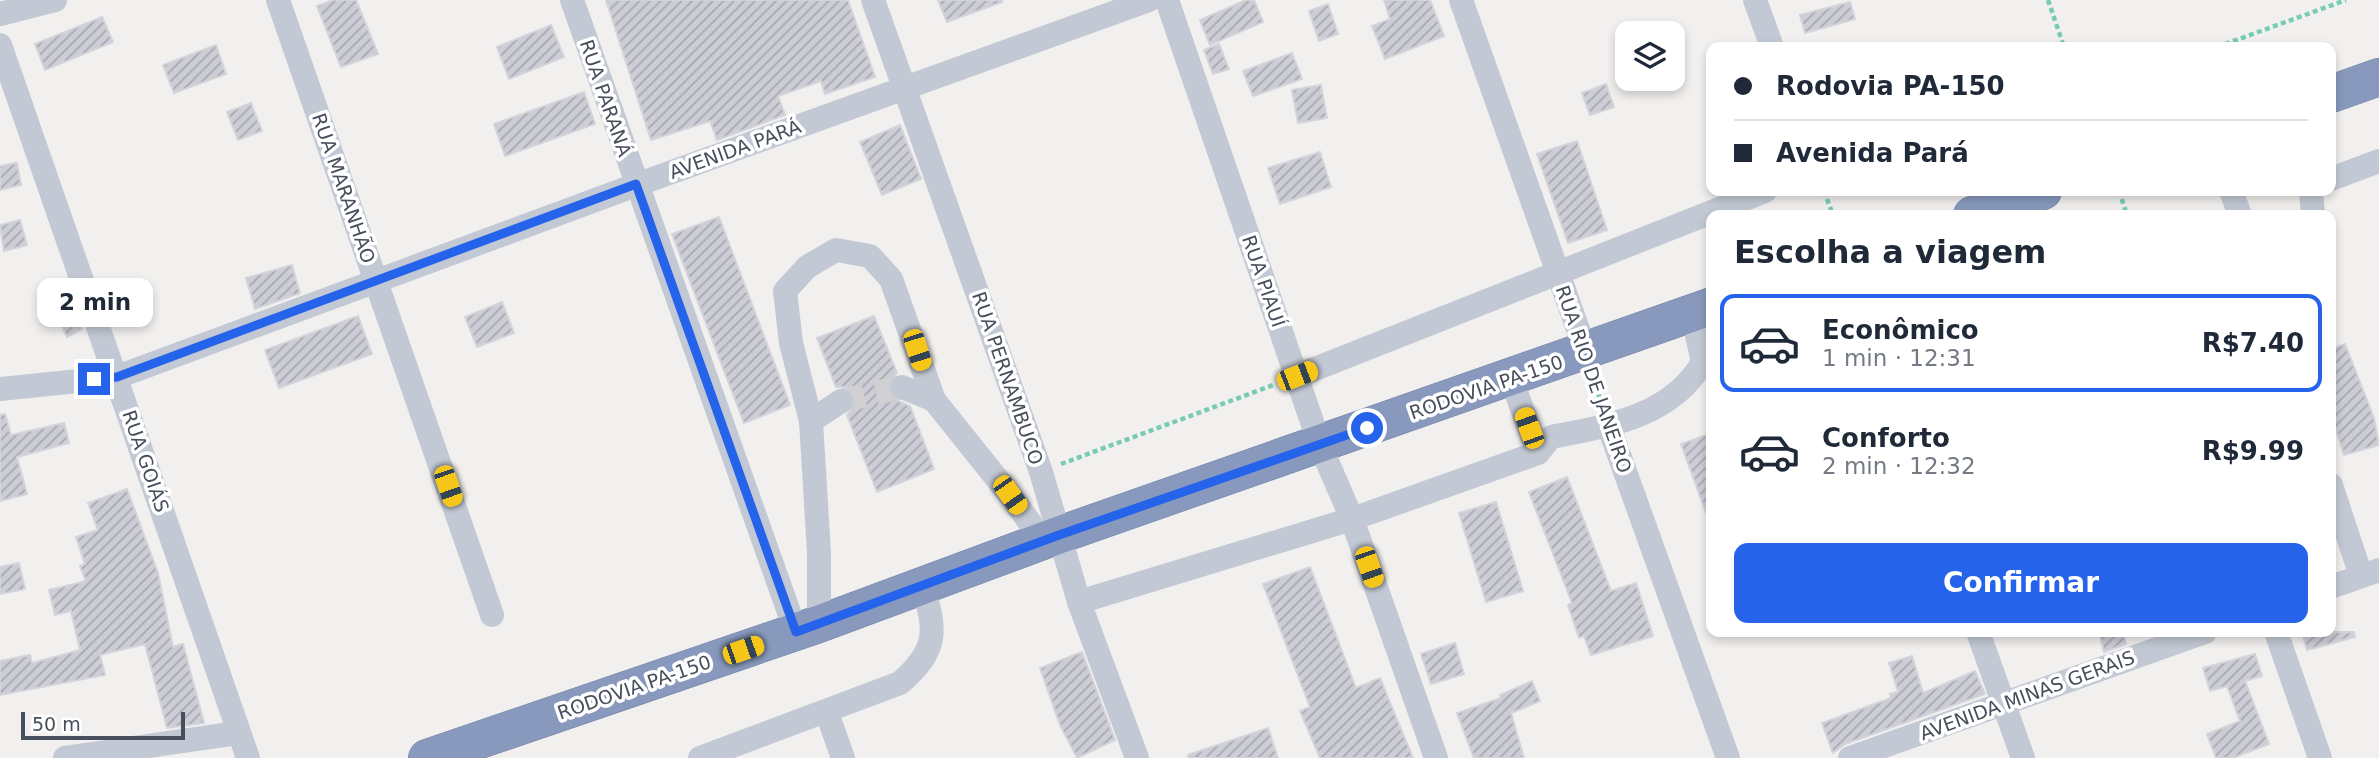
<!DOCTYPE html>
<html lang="pt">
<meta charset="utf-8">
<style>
:root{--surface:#fff;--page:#f2f2f3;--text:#1f2937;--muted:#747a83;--line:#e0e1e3;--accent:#2563eb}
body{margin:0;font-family:"DejaVu Sans",sans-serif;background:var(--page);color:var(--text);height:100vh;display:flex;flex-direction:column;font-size:26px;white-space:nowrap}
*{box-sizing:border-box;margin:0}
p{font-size:23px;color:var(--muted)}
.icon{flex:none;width:38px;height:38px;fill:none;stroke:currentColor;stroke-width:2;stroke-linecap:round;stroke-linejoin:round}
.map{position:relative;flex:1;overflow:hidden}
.details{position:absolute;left:1706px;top:210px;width:630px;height:427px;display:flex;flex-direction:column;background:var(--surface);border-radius:14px;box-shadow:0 4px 10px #0003}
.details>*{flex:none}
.top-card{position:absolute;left:1706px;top:42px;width:630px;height:154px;border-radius:14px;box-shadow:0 4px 10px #0003;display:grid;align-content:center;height:154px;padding:0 28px;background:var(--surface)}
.fabs{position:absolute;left:1615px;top:21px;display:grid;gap:14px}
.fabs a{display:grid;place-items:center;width:70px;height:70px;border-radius:14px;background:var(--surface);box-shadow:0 4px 10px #0003;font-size:35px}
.scale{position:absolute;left:21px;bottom:18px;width:164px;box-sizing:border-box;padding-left:7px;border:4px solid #484f5c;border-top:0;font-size:19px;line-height:24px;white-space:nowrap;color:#484f5c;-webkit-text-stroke:5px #fff;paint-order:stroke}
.end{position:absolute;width:32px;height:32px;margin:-16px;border:9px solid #2563eb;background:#fff;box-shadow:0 0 0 4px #fff}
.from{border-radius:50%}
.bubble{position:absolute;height:49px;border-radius:14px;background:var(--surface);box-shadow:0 4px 10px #0003;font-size:23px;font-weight:600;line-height:49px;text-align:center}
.car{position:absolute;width:21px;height:42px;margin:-21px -10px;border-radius:9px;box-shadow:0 0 5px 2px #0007;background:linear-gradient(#f5c518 24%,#345 0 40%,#f5c518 0 76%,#345 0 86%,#f5c518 0)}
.top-card b{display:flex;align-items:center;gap:24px;height:66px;font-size:26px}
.top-card b+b{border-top:2px solid var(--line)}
.top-card i{width:18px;height:18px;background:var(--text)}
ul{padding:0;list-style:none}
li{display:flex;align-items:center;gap:21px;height:98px;margin:0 14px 10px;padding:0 14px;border:4px solid transparent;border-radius:14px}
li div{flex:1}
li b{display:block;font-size:26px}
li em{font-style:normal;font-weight:600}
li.selected{border-color:var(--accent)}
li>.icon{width:63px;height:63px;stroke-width:1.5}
h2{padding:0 28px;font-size:32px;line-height:84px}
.action{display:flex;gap:14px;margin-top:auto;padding:14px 28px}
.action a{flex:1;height:80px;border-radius:14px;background:var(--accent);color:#fff;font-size:28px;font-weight:600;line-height:80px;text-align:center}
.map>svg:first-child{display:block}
.building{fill:url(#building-hatch);stroke:#d3d4db;stroke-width:2}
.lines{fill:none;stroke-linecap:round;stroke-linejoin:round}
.minor-tunnel{stroke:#d0d0d2;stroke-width:24;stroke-dasharray:24 12;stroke-linecap:butt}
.highway-casing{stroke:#7384a9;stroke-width:38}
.path{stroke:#77ccaf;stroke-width:4.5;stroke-dasharray:5 3.5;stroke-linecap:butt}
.minor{stroke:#c3c9d4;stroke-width:24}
.highway{stroke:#8899bd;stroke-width:37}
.route{stroke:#2563eb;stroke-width:9}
.labels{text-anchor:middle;stroke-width:7;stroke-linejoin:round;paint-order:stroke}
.street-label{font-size:19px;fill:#484f5c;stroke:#fff}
</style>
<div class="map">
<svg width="2379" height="758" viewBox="0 0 2379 758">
<defs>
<pattern id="building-hatch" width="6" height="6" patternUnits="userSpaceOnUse" patternTransform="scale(1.75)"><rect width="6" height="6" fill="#cccdd5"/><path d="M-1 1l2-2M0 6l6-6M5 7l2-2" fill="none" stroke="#a8a9b0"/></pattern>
</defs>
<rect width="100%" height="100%" fill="#f2f0ef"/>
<g class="building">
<polygon points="333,0 356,0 378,54 341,67 317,6"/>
<polygon points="606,0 848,0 875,77 825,94 821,81 778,96 785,115 717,140 710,121 651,140"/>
<polygon points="938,0 1002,0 1002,2 947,22"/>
<polygon points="1246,0 1254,0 1263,22 1210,45 1200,20"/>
<polygon points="1384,0 1430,0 1444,36 1385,59 1372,26 1390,19"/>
<polygon points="1850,2 1855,19 1805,33 1800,15"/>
<polygon points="1328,4 1338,34 1319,41 1309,11"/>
<polygon points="102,17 113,42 45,70 35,44"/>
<polygon points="551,25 564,57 509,79 497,47"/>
<polygon points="1219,44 1229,69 1213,74 1204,50"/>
<polygon points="216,45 226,74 174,93 163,65"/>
<polygon points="1292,53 1302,79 1253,96 1243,71"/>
<polygon points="1606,84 1614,107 1590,115 1582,93"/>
<polygon points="1321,85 1327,118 1298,123 1292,90"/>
<polygon points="584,92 595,124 505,156 494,124"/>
<polygon points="251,103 262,131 238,140 227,112"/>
<polygon points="900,125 921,179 882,195 860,142"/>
<polygon points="1577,141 1607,230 1568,243 1537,154"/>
<polygon points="1320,152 1331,187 1280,204 1268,168"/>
<polygon points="17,163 21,185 0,190 0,166"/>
<polygon points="719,217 790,405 744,423 672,234"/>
<polygon points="20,220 27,245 4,251 0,225"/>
<polygon points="292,265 300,293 255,309 246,278"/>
<polygon points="136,283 144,303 117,313 110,293"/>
<polygon points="502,302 514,333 477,347 465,317"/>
<polygon points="70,305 82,329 67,337 55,313"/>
<polygon points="358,316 372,354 279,388 265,350"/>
<polygon points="874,316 897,373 889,381 887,390 896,400 910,406 934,469 877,492 847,415 855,407 854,393 847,387 836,387 817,338"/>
<polygon points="2345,344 2374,418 2379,445 2344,455 2331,414 2331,349"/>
<polygon points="5,414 11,435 64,423 69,443 17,457 27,494 0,501 0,415"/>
<polygon points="1712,433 1712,521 1709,521 1681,444"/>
<polygon points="1567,477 1611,591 1636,583 1653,636 1591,655 1584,636 1579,638 1568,605 1572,603 1529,492"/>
<polygon points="127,489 158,573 173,647 183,644 204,723 167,728 145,644 100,655 105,675 0,695 0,661 30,655 32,663 80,650 71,611 55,615 49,590 86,581 80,566 85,564 76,537 98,530 88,503"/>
<polygon points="1496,502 1523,591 1486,602 1459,513"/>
<polygon points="19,563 25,589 0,594 0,567"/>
<polygon points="1310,567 1356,688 1380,678 1413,758 1320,758 1300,711 1310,707 1263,584"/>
<polygon points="2099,632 2123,632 2126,644 2104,652"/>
<polygon points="2302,632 2354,632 2355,637 2307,650"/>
<polygon points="1455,643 1464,674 1431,684 1421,654"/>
<polygon points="1082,652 1115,740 1077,758 1060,725 1040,668"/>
<polygon points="2255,654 2262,676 2245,681 2269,744 2233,758 2216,758 2207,734 2240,721 2227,686 2210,691 2203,668"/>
<polygon points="1912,656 1923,693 1975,671 1985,694 1845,744 1833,753 1822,723 1891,698 1890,694 1898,692 1889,663"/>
<polygon points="1532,681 1540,701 1511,713 1524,758 1474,758 1457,713 1501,698 1500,695"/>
<polygon points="1268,728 1278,758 1189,758 1188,755"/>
</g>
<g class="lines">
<polyline class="minor-tunnel" points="841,401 902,387"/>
<defs>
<g id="highway">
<polyline points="2331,94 2379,77"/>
<polyline points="1972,215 2043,191"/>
<polyline points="427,758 819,624 1059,535 1712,306"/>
</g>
</defs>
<use href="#highway" class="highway-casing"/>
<g class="path">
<polyline points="2048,0 2064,47"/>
<polyline points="2217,47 2346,0"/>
<polyline points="1824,191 1833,215"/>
<polyline points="2119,191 2127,215"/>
<polyline points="1594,378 1601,403"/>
<polyline points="1061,464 1276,384"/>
</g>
<g class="minor">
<polyline points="278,0 492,615"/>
<polyline points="572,0 796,632"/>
<polyline points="873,0 1041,472 1079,602 1137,758"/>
<polyline points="1167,0 1320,445 1352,519 1436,758"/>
<polyline points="1461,0 1586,352"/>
<polyline points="1755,0 1772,47"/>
<polyline points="0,14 55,0"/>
<polyline points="0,45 248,758"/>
<polyline points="2331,179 2379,161"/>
<polyline points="2231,191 2240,215"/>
<polyline points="2311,191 2313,215"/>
<polyline points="1297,376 1765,191"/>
<polyline points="1511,378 1538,453"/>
<polyline points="902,387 934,400"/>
<polyline points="0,389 117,377 636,185 1149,0"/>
<polyline points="811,421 841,401"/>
<polyline points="1609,427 1728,758"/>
<polyline points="2331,485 2361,576"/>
<polyline points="2331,587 2379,570"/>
<path d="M1079,602L1352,519L1538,453L1551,437C1608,426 1671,417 1703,362L1692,313"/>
<polyline points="819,624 819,553 811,421 791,343 785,291 807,267 836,250 870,256 891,279 934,400 1010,495 1043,541"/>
<polyline points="1978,632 2023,758"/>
<polyline points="2276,632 2320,758"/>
<polyline points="827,713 843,758"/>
<polyline points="65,758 238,733"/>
<path d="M700,758L900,683C938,650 937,631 922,585"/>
<polyline points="1850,758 2205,632"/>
</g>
<use href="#highway" class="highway"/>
</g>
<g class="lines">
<polyline class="route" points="94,379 117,377 636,184 796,632 1059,535 1367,428"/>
</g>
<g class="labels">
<g class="street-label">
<text transform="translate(606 98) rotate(71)" y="7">RUA PARANÁ</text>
<text transform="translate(735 149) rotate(-20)" y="7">AVENIDA PARÁ</text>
<text transform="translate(344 188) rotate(71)" y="7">RUA MARANHÃO</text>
<text transform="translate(1264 281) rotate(71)" y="7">RUA PIAUÍ</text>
<text transform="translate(1008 378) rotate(71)" y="7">RUA PERNAMBUCO</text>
<text transform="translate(1594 379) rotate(71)" y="7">RUA RIO DE JANEIRO</text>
<text transform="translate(1486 387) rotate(-19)" y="7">RODOVIA PA-150</text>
<text transform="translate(146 461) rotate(71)" y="7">RUA GOIÁS</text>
<text transform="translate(634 687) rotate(-19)" y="7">RODOVIA PA-150</text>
<text transform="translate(2027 695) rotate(-20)" y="7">AVENIDA MINAS GERAIS</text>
</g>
</g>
</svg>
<div class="fabs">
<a><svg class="icon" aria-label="layers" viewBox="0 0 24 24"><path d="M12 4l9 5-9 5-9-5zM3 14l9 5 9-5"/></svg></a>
</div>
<div class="scale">50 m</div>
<i class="end from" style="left:1367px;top:428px"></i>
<i class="end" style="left:94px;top:379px"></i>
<div class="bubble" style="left:37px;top:278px;width:116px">2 min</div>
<i class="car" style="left:917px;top:350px;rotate:162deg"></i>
<i class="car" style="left:1297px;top:376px;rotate:69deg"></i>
<i class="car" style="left:1529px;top:428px;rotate:340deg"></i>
<i class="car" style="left:448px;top:486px;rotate:161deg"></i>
<i class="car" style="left:1010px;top:495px;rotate:145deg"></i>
<i class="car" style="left:1369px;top:567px;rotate:161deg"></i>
<i class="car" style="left:743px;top:650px;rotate:71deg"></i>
<div class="top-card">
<b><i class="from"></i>Rodovia PA-150</b>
<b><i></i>Avenida Pará</b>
</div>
<section class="details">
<h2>Escolha a viagem</h2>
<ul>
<li class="selected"><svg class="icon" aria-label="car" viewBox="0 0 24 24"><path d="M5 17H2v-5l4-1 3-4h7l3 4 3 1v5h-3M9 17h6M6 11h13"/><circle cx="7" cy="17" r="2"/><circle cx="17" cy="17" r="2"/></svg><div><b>Econômico</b><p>1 min · 12:31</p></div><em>R$7.40</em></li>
<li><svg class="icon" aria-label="car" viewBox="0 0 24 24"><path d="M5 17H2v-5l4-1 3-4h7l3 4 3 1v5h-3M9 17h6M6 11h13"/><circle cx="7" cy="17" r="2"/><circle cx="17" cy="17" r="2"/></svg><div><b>Conforto</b><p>2 min · 12:32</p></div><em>R$9.99</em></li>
</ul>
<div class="action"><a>Confirmar</a></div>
</section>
</div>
